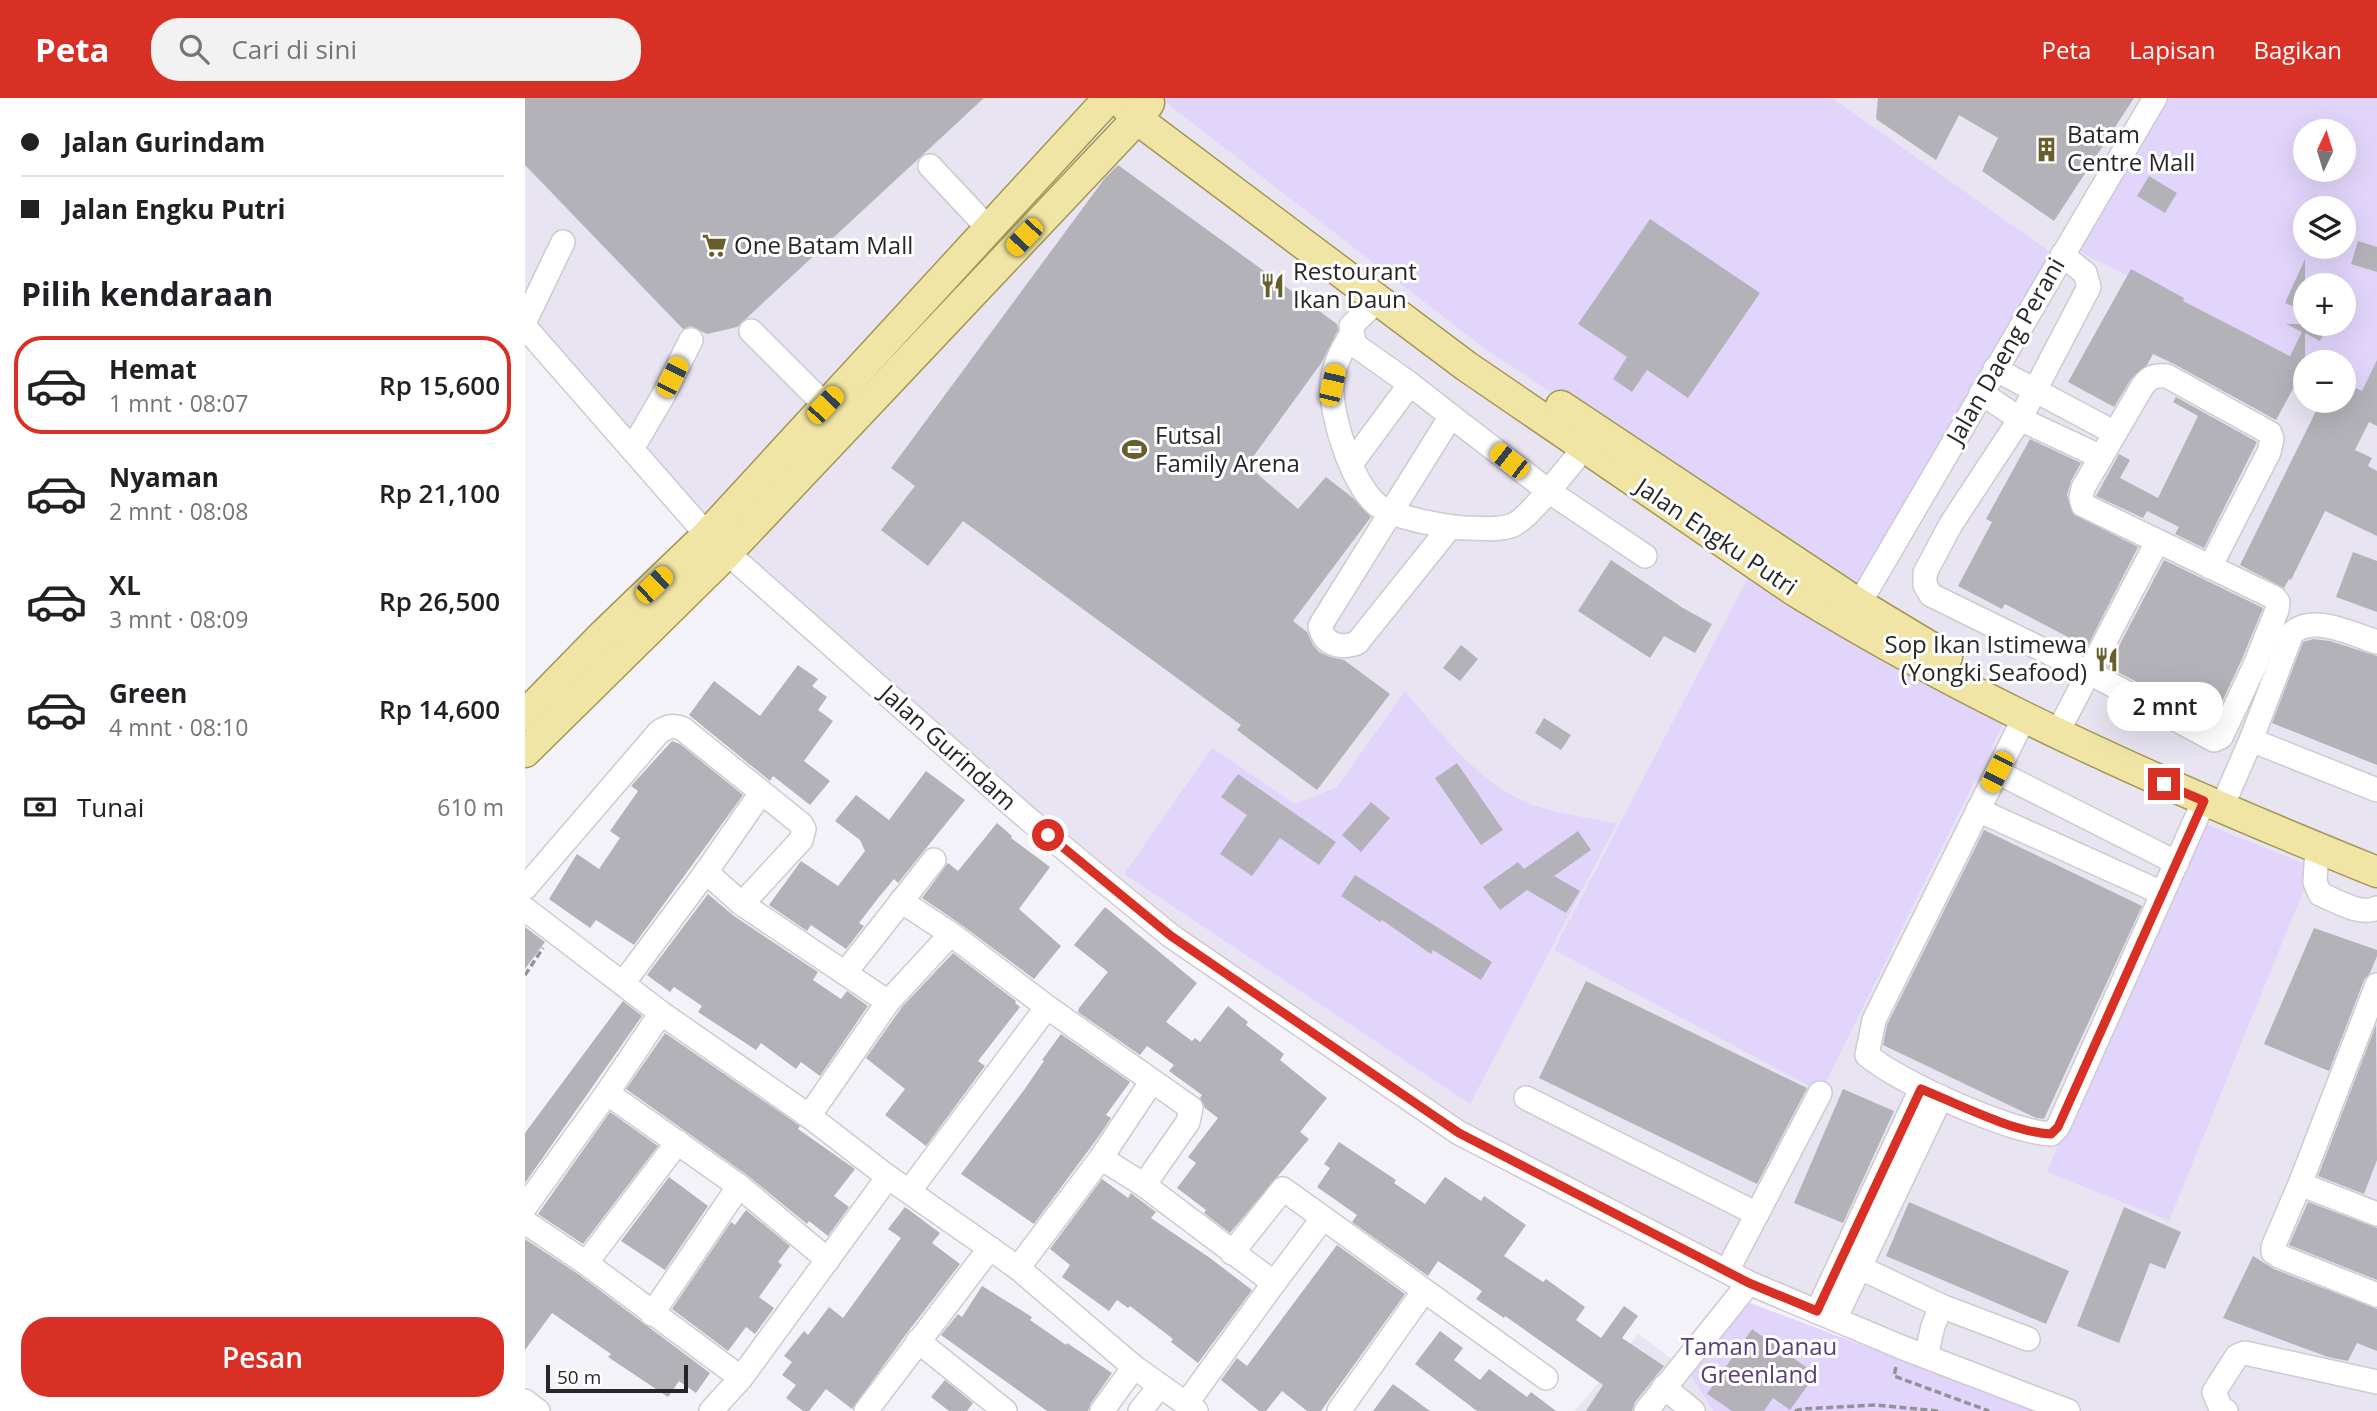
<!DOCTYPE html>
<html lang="id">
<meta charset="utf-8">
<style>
:root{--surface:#fff;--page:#f2f2f2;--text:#202124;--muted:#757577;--line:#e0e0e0;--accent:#d93025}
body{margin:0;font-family:"Open Sans",sans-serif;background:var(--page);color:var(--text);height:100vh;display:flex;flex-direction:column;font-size:26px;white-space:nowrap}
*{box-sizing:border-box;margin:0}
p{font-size:23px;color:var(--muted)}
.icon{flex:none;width:38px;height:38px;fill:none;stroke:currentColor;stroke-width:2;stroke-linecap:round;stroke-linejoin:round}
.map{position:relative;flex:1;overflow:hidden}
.drawer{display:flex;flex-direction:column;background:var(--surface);width:525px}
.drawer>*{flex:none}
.guide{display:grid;align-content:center;height:154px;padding:0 21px;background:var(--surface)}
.needle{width:46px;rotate:4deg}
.fabs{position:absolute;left:1768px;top:21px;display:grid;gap:14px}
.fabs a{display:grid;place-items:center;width:63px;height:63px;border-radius:50%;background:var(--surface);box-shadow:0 7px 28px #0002;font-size:35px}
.scale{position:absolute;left:21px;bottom:18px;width:142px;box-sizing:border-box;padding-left:7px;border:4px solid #272629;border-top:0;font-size:19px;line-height:24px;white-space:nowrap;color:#272629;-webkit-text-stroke:5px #fff;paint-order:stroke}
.end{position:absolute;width:32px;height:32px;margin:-16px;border:9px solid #d93025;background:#fff;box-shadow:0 0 0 4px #fff}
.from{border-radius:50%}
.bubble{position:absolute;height:49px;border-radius:24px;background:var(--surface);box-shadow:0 7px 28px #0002;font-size:23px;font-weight:600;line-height:49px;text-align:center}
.car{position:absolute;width:21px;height:42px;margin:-21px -10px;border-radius:9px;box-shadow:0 0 5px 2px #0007;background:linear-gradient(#f5c518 24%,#345 0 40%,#f5c518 0 76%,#345 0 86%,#f5c518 0)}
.guide b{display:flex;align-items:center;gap:24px;height:66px;font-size:26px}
.guide b+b{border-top:2px solid var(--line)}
.guide i{width:18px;height:18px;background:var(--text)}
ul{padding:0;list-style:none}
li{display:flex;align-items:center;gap:21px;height:98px;margin:0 14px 10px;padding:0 7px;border:4px solid transparent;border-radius:28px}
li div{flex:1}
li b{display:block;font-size:26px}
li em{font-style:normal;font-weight:600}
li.selected{border-color:var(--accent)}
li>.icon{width:63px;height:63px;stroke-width:1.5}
h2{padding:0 21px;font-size:32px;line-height:84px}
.pay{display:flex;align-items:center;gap:18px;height:77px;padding:0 21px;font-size:26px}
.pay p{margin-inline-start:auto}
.action{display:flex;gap:14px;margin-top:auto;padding:14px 21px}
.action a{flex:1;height:80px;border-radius:28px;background:var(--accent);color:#fff;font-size:28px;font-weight:600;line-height:80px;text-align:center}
header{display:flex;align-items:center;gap:42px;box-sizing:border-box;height:98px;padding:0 35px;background:var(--accent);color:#fff}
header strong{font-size:33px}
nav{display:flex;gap:38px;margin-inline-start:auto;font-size:24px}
.search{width:490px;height:63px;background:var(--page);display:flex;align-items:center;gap:18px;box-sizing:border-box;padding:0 24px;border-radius:28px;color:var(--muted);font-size:26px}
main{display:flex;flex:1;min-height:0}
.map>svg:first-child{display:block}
.built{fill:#e8e4f2;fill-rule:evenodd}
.green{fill:#e2d5fb;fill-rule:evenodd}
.building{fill:#b4b2b9}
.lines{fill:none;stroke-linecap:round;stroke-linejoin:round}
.minor-casing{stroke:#cdcad1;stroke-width:26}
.major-casing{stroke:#a39753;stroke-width:33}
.path{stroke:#939297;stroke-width:3.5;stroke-dasharray:7 3.5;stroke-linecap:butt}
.minor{stroke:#fff;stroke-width:23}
.major{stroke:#f0e5a5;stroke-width:30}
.route{stroke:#d93025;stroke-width:9}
.labels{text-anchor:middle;stroke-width:6;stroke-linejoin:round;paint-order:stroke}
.poi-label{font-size:24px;fill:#272629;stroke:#fff;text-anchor:start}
.street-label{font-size:24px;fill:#272629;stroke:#fff}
.park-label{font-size:24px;fill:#583f7c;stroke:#fff}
</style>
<header>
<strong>Peta</strong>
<div class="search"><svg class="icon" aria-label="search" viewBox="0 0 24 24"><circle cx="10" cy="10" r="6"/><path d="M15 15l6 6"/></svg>Cari di sini</div>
<nav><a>Peta</a><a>Lapisan</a><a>Bagikan</a></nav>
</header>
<main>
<section class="drawer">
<div class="guide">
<b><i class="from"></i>Jalan Gurindam</b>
<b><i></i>Jalan Engku Putri</b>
</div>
<h2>Pilih kendaraan</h2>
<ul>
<li class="selected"><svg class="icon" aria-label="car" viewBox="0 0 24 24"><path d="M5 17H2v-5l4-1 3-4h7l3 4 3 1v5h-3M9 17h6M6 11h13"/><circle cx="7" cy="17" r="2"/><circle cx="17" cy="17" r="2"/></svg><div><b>Hemat</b><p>1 mnt · 08:07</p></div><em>Rp 15,600</em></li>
<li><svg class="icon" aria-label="car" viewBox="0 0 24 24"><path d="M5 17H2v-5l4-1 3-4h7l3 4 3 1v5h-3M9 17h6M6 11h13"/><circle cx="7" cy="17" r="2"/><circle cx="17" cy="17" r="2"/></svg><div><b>Nyaman</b><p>2 mnt · 08:08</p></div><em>Rp 21,100</em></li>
<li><svg class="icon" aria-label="car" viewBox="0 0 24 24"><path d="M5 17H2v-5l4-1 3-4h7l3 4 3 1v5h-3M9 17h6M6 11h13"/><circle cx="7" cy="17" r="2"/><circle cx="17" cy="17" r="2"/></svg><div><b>XL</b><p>3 mnt · 08:09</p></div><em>Rp 26,500</em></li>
<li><svg class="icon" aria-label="car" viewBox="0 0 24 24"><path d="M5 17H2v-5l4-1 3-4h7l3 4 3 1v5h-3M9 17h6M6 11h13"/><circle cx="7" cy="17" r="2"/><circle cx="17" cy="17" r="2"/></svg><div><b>Green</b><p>4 mnt · 08:10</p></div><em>Rp 14,600</em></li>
</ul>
<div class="pay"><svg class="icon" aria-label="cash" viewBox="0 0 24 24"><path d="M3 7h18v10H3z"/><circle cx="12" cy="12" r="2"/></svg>Tunai<p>610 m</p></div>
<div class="action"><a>Pesan</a></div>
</section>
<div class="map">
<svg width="1852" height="1313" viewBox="0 0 1852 1313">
<rect width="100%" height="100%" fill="#f4f2f9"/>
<g class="built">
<path d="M0,0H1852V1313H1543L1376,1249L934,1035L646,838L182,437L0,229ZM1780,33H1818V72H1780ZM1780,110H1818V149H1780ZM1780,187H1818V226H1780ZM1780,264H1818V303H1780Z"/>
<polygon points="1113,1236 1163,1273 1188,1313 1050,1313"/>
</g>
<g class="green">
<polygon points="635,0 1307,0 1531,158 1330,494 959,250"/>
<path d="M1643,0H1852V301L1818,284V264L1780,265L1553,153ZM1780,33H1818V72H1780ZM1780,110H1818V149H1780ZM1780,187H1818V226H1780Z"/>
<polygon points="1225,476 1480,622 1296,994 1029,852"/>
<path d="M880,593C916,635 954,687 1008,707C1035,716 1063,720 1092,725L945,1006L599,776L687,650L770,706L812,689Z"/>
<polygon points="1665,720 1788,769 1644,1123 1522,1074"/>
<polygon points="1217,1202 1513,1313 1188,1313 1163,1273"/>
</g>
<g class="building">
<polygon points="0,0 459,0 212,229 182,236 166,228 158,231 0,67"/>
<polygon points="1353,0 1609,0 1529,123 1457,73 1473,40 1434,17 1411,62 1351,21"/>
<polygon points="593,67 812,226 813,232 797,264 722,367 773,411 801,379 828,400 846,419 768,523 782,534 788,547 794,554 805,559 819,562 865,596 792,692 712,632 716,627 438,423 403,468 356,432 390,388 366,370 580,80"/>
<polygon points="1624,78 1652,95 1640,115 1612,98"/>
<polygon points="1125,121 1235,195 1163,300 1122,272 1107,294 1088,281 1102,259 1053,226"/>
<polygon points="1833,143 1852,149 1852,174 1826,166"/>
<polygon points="1780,161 1780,213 1760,205"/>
<polygon points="1606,171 1659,200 1658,203 1765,258 1777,234 1761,226 1804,226 1795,243 1780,235 1780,269 1751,322 1649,266 1628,256 1622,267 1606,281 1589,309 1543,284"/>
<polygon points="1852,262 1852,328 1844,324 1830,352 1847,360 1843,368 1852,373 1852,438 1800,413 1766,482 1764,481 1759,490 1715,467 1796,303 1818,303 1818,284 1837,293"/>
<polygon points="1651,299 1732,344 1679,450 1650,436 1654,429 1622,413 1618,420 1571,398 1594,356 1605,362 1595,380 1633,400 1673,318 1648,304"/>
<polygon points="1505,341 1556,365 1546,383 1542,397 1548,416 1613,449 1562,549 1480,506 1477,511 1433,488 1467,424 1461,421"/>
<polygon points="1828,454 1852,463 1852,514 1811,499"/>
<polygon points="1086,462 1158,510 1187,526 1170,555 1139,538 1125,560 1053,513"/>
<polygon points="1639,462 1738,510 1717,561 1688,623 1583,569"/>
<polygon points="1788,541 1805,543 1852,558 1852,667 1747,625 1778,544"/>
<polygon points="936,547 953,561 935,583 918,570"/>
<polygon points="273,567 293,581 287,588 302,599 293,612 308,623 279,663 305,683 285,707 248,678 245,683 164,617 189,583 235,618"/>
<polygon points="1019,620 1046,637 1036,652 1010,635"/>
<polygon points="147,643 155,646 218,697 109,847 71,822 65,830 24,801 52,756 74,771 95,740 85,733 113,693 106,688"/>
<polygon points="932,665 978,732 956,747 910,680"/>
<polygon points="401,673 440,702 373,785 369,781 354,799 334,825 339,828 321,851 286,827 282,833 244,807 276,763 313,788 340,753 335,742 310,723 331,697 364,722"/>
<polygon points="713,676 811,744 794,767 755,740 727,778 695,756 722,717 696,699"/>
<polygon points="846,704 865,720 836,754 817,737"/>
<polygon points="472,725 487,738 486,740 525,769 494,811 536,848 509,881 434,825 397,800 423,765 433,773"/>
<polygon points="1459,732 1617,808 1519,1021 1511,1020 1358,947 1362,927"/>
<polygon points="1053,733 1066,752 1029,778 1055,793 1041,815 1002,792 975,812 958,789 993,764 999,771"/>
<polygon points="830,777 967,864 956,882 908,852 906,856 857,822 855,824 816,798"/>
<polygon points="183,796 209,818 293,874 288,882 316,901 322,893 343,908 295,978 276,964 271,971 236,945 231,952 173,914 177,908 149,889 145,894 122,877"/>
<polygon points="580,809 672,885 641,924 667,943 670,940 675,944 703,908 723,924 721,927 759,956 755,962 802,1000 775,1034 784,1041 705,1135 679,1115 681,1112 652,1090 671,1065 663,1059 693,1020 680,1010 675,1000 677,997 644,973 649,967 622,948 615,957 553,914 554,910 583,874 549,847"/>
<polygon points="0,829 20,844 0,871"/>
<polygon points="1789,830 1852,852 1852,858 1845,875 1839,882 1804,973 1739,946"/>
<polygon points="428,855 491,903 490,905 495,909 453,963 460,968 401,1048 360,1017 380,991 341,960 377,909"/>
<polygon points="1061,883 1282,990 1232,1086 1014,980"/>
<polygon points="98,903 117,918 0,1085 0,1035"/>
<polygon points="1851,927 1852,1062 1839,1096 1793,1078"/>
<polygon points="140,935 275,1028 273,1031 330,1071 309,1098 324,1109 303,1138 284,1123 282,1126 222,1077 101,991"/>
<polygon points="536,936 605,984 581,1017 586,1020 574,1038 509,1126 436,1076 499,992 519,963 517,962"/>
<polygon points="1318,991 1369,1013 1318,1125 1269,1105"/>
<polygon points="85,1014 133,1048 58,1146 13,1116"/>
<polygon points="814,1044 871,1082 869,1085 900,1106 920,1079 956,1103 959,1098 1001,1127 979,1158 1018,1184 1021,1181 1060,1209 1051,1222 1076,1240 1099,1208 1113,1218 1097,1240 1139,1268 1110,1304 1107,1313 1061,1313 1078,1287 980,1218 979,1220 951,1201 957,1193 913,1163 903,1178 827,1124 832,1117 792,1089 805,1070 799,1066"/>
<polygon points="144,1079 183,1108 140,1172 96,1143"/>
<polygon points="577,1081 603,1100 606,1095 611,1099 631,1114 626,1120 685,1160 727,1192 673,1265 646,1244 648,1241 605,1208 603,1210 592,1202 584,1213 537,1179 545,1167 525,1151"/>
<polygon points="1384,1104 1544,1173 1521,1226 1361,1158"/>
<polygon points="1783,1104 1852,1130 1852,1182 1764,1147"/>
<polygon points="380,1109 415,1135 407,1145 435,1166 382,1235 327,1311 301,1291 284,1313 278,1313 261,1300 271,1287 257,1277 267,1264 259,1258 279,1233 283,1237 304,1209 318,1220 376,1140 363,1131"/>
<polygon points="1599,1109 1656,1134 1640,1171 1625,1165 1594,1245 1552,1228"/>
<polygon points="221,1112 265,1148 253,1164 257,1167 234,1199 249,1210 230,1236 221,1229 203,1253 147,1211 206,1124 210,1127"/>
<polygon points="0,1141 53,1176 185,1275 171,1295 154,1283 143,1299 83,1259 86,1256 27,1215 0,1252"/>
<polygon points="812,1147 880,1196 796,1313 782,1313 757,1293 741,1313 734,1313 696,1282 712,1260 722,1268"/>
<polygon points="1728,1158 1749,1171 1852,1211 1852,1253 1832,1245 1823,1263 1803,1259 1698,1220"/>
<polygon points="457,1188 507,1219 505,1222 541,1247 542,1245 587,1275 566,1305 563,1313 522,1313 416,1237 433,1216 437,1219"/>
<polygon points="1227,1231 1291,1276 1265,1312 1248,1300 1239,1313 1207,1313 1182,1296"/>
<polygon points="915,1233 938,1250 929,1262 955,1282 964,1271 1002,1299 1006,1294 1031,1313 952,1313 890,1266"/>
<polygon points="420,1282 448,1305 442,1313 424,1313 406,1299"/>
<polygon points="868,1286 905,1313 848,1313"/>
</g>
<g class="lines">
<defs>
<g id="minor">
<polyline points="405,68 463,130"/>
<path d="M1537,157L1560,175L1564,189L1495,321L1426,426L1400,475V487L1406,497L1565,575L1689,642L1696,639L1730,567L1752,512L1753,504L1750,500C1686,469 1622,438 1558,407L1556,400L1558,390L1617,289C1624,279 1629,277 1642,278L1745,335L1747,341L1744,354L1685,469"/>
<polyline points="853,202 826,228 830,247 885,286"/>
<polyline points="0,223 38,144"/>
<polyline points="0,229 182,437 502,720 646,838 934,1035 1224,1185 1376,1249 1543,1313"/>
<polyline points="226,233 300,307"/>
<path d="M826,237C817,252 808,268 807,286C805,318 829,395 858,411C875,420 920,429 940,430C956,430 973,433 988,427C1004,421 1046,365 1060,349"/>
<polyline points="1470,271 1590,335"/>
<polyline points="1456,295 1495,321 1576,359"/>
<polyline points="107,351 138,298 166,242"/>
<polyline points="826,366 885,286 926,318"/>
<path d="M925,429L832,545C815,551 799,547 795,528L926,318L1022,392L1120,458"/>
<polyline points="1334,506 1630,0"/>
<path d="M1499,620L1349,922L1342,957C1373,984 1485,1034 1526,1036L1533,1029L1679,703"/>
<polyline points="1540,620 1632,444"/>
<polyline points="1726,642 1852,692"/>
<polyline points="1472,674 1652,765"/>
<path d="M1703,695L1726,642L1767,535C1789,516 1827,536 1852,544"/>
<polyline points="1453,712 1637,795"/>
<path d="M1792,750L1790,784L1795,796C1812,803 1835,818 1852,810"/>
<polyline points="181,774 217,806 363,904"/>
<path d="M0,790L134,634C143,628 148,627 158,631L276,726L279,731L276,742L217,806"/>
<polyline points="376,803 426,836 522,909 666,1010 663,1024 619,1087"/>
<polyline points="0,811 136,915 284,1018 363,1079 493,1170 609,1269 671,1313"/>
<polyline points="320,875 409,762"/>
<polyline points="99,884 181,774 236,695"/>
<polyline points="1852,887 1775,1086 1748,1149 1748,1154 1754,1158 1852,1197"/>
<polyline points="82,995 214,1088 303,1162"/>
<polyline points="1001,1000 1232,1116 1202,1173"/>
<polyline points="284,1018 363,904 426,836"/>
<polyline points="576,1060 619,1087 749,1185 661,1306"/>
<polyline points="1775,1086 1852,1116"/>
<polyline points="385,1092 522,909"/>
<polyline points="0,1109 82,995 136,915"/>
<polyline points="1232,1116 1295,995"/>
<polyline points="0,1124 61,1165 216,1280"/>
<polyline points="707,1155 758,1091 1021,1280"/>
<polyline points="61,1165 153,1044"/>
<polyline points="493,1170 576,1060 627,983"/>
<polyline points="1336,1170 1416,1208 1503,1241"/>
<polyline points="749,1185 798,1120"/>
<polyline points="1292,1214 1396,991"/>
<polyline points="127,1216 214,1088"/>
<polyline points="1310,1221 1416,999"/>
<polyline points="393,1243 480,1313"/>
<polyline points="1401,1258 1408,1228 1416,1208"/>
<polyline points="1139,1289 1168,1313"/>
<polyline points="0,1303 13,1313"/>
<polyline points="186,1313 216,1280 363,1079"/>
<polyline points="341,1313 465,1150"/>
<polyline points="577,1313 609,1269"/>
<polyline points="615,1313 635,1288"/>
<polyline points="814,1313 899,1193"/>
<polyline points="1121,1313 1224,1185"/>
<polyline points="1701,1313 1696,1311 1689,1294 1712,1258 1720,1255 1852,1284"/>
</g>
<g id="major">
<path d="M593,0L612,21L941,268L1270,493C1457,608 1649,692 1852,774"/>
<polyline points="1036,308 1334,506 1422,559"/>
<polyline points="0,617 77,538 182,437 584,0"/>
<polyline points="0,654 202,455 612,21 624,5"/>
</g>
</defs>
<use href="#minor" class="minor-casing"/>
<use href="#major" class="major-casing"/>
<g class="path">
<polyline points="0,877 18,850"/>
<polyline points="1371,1269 1369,1278 1464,1313"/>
<polyline points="1270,1313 1277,1311 1350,1307 1413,1313"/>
</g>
<use href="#minor" class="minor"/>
<use href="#major" class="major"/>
</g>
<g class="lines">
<path class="route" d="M523,737L646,838L934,1035L1224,1185L1292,1213L1396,991C1433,1006 1487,1034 1526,1036L1533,1029L1679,703L1639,686"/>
</g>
<defs>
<symbol id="building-bare" viewBox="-9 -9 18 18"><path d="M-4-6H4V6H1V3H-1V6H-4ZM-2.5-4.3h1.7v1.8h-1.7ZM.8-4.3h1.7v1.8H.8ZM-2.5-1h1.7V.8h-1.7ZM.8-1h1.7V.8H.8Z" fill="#675e2b" stroke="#fff" stroke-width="2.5" paint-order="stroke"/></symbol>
<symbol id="supermarket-bare" viewBox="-9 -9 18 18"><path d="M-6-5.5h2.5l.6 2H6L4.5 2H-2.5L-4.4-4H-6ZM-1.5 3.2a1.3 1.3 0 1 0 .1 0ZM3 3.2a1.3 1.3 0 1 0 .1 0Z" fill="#675e2b" stroke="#fff" stroke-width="2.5" paint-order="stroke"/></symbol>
<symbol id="restaurant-bare" viewBox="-9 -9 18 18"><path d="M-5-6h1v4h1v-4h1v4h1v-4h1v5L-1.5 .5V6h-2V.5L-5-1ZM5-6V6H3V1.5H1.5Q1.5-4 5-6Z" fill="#675e2b" stroke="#fff" stroke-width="2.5" paint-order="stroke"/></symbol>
<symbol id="stadium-bare" viewBox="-9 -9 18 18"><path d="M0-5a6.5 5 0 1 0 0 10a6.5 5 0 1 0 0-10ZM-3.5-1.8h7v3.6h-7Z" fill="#675e2b" stroke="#fff" stroke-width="2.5" paint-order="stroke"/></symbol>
</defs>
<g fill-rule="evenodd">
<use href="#building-bare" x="1504" y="34" width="35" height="35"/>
<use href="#supermarket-bare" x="172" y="130" width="35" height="35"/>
<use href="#restaurant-bare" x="730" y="170" width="35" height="35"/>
<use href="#stadium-bare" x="592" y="334" width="35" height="35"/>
<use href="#restaurant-bare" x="1564" y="544" width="35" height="35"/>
</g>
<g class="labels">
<g class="poi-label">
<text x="1542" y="45">Batam<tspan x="1542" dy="28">Centre Mall</tspan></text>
<text x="209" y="156">One Batam Mall</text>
<text x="768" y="182">Restourant<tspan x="768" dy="28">Ikan Daun</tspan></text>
<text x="630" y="346">Futsal<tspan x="630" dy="28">Family Arena</tspan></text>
<text x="1562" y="555" text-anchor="end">Sop Ikan Istimewa<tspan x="1562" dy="28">(Yongki Seafood)</tspan></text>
</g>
<g class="street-label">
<text transform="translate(1481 253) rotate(-60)" y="8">Jalan Daeng Perani</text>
<text transform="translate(1191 439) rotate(34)" y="8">Jalan Engku Putri</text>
<text transform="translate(423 650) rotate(42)" y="8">Jalan Gurindam</text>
</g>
<g class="park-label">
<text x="1234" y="1257">Taman Danau<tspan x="1234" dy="28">Greenland</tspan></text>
</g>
</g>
</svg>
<div class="fabs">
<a><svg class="needle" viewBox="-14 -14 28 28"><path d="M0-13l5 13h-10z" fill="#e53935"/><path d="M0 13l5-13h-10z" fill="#757577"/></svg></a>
<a><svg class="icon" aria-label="layers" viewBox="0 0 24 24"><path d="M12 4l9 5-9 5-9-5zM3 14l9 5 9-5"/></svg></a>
<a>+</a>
<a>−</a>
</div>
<div class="scale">50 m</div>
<i class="end from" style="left:523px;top:737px"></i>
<i class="end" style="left:1639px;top:686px"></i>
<div class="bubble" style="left:1582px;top:584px;width:116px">2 mnt</div>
<i class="car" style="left:499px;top:139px;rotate:223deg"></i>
<i class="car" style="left:147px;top:279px;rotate:27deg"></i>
<i class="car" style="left:807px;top:287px;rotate:13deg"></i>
<i class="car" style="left:300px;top:307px;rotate:43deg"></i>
<i class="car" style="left:984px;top:363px;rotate:308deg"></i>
<i class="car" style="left:129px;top:487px;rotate:46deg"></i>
<i class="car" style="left:1472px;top:674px;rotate:207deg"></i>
</div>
</main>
